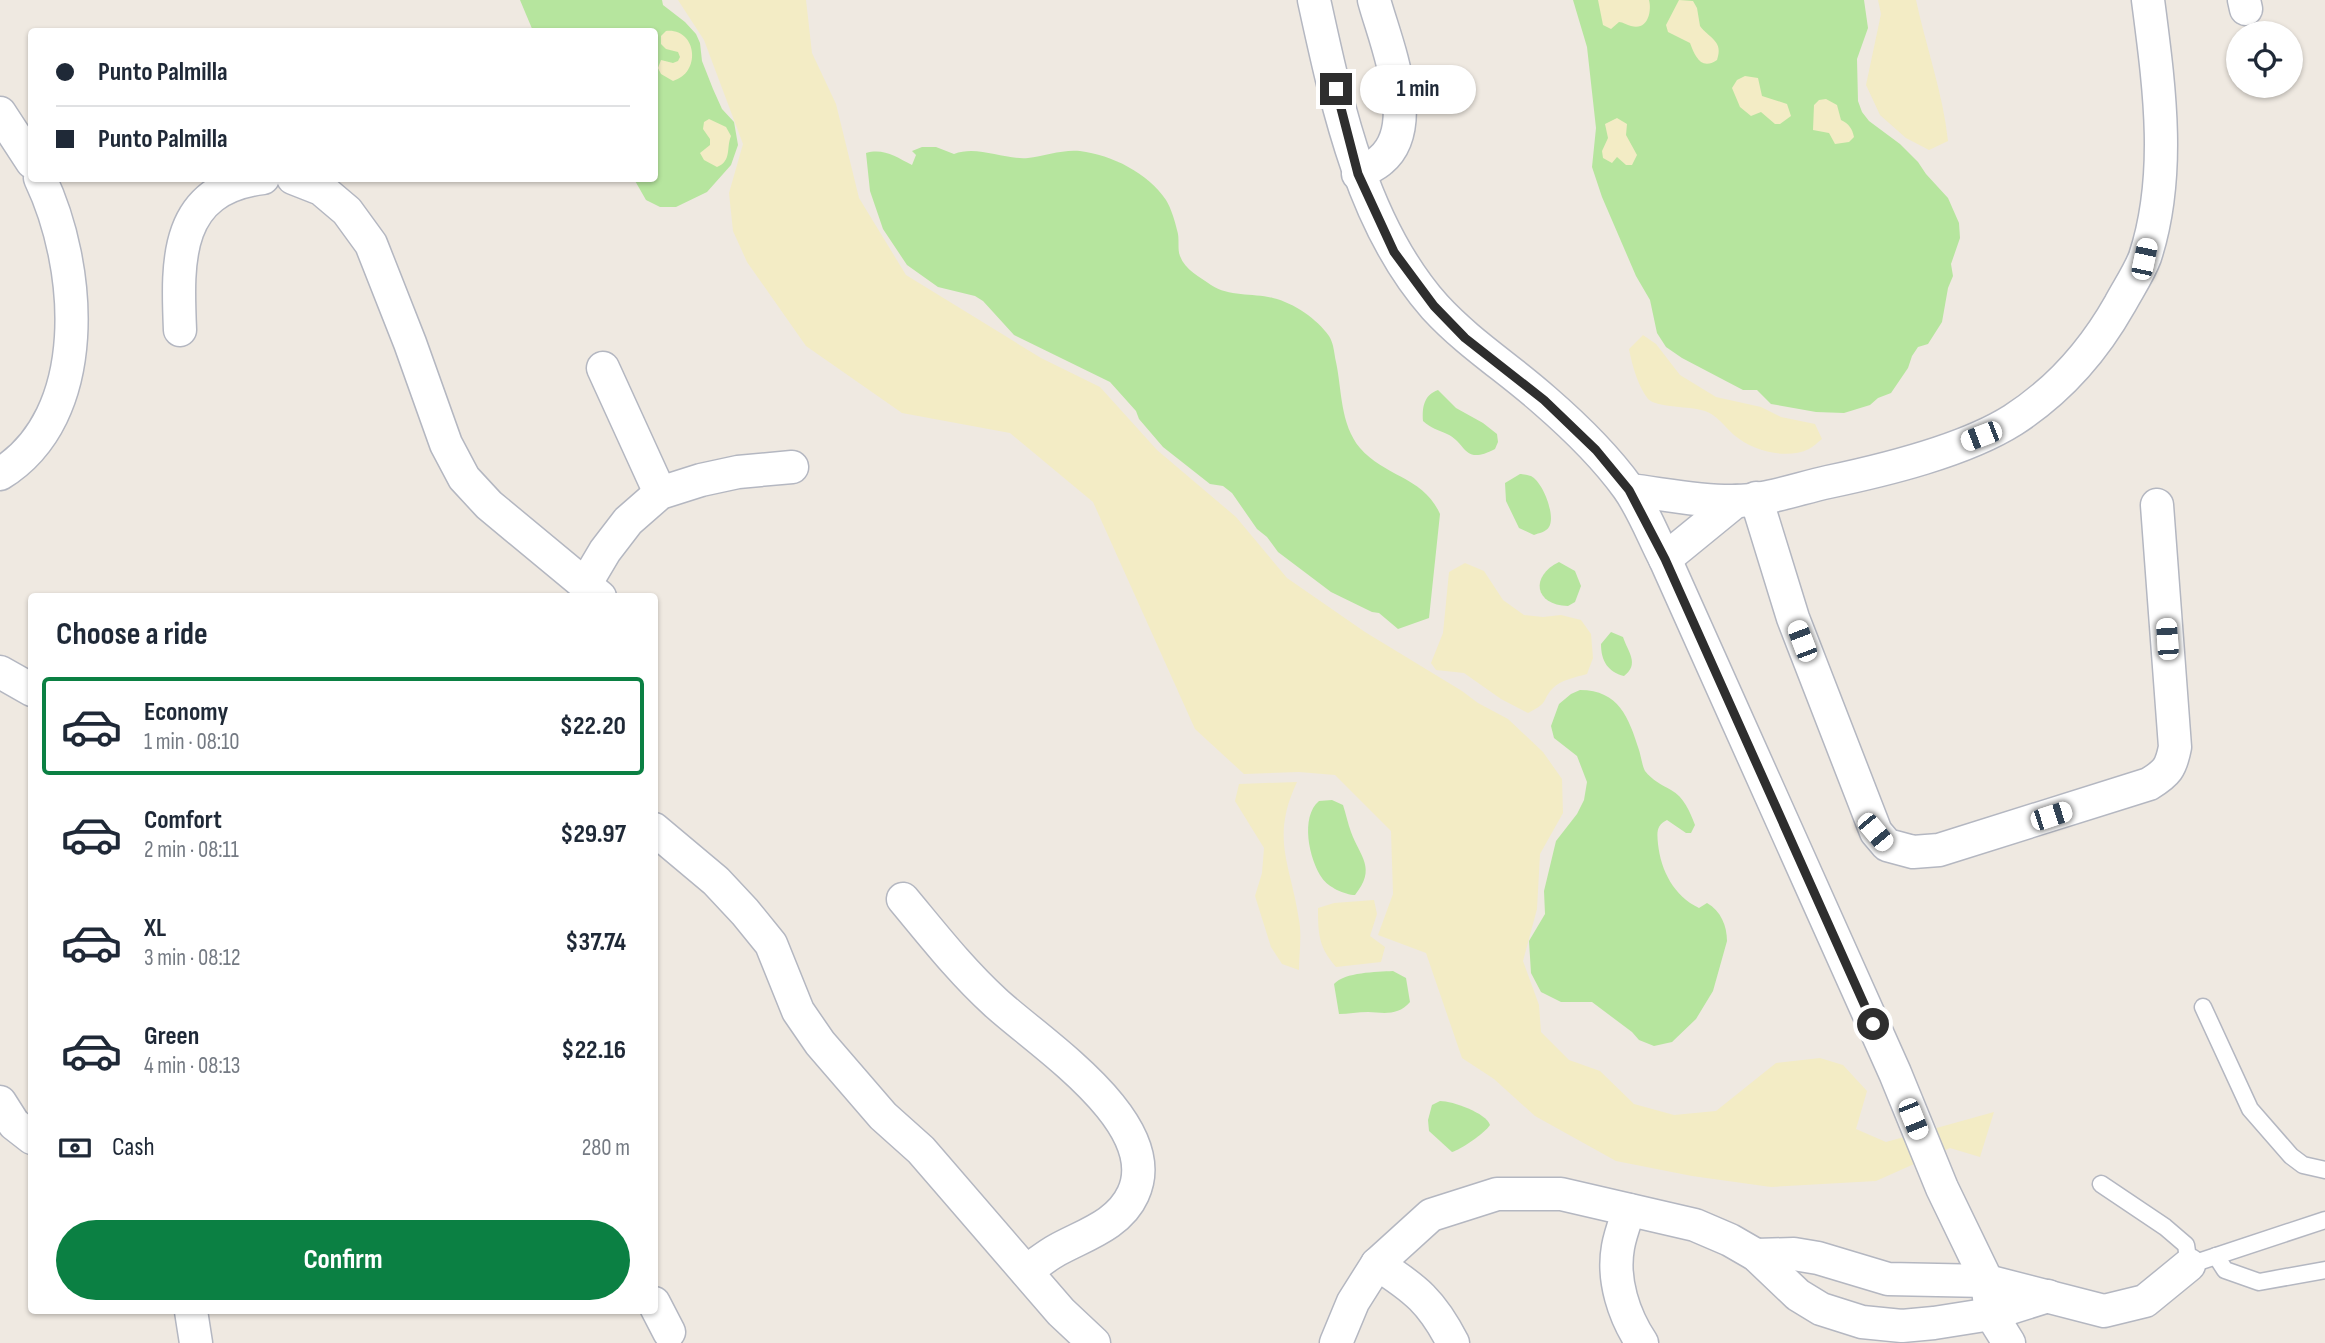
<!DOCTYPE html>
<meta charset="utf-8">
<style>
:root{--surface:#fff;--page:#f6f6f7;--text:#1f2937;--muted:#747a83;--line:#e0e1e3;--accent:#0b8043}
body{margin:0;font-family:"Sofia Sans Condensed",sans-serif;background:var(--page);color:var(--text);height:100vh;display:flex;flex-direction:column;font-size:26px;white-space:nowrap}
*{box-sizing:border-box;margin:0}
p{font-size:23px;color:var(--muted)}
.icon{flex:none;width:38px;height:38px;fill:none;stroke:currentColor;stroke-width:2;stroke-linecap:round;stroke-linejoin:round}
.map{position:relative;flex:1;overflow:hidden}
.panel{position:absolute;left:28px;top:593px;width:630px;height:721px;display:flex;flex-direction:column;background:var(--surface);border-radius:7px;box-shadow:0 2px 5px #0004}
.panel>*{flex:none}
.top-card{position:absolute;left:28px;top:28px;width:630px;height:154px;border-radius:7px;box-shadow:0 2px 5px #0004;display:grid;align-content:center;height:154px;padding:0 28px;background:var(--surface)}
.tools{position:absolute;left:2226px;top:21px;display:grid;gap:14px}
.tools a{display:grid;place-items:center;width:77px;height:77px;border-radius:50%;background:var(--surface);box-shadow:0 2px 5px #0004;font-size:35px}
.end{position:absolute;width:32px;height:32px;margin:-16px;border:9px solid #2e2e2e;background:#fff;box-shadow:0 0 0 4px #fff}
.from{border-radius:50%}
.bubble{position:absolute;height:49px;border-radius:24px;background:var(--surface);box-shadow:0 2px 5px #0004;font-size:23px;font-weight:700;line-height:49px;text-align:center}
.car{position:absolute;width:21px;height:42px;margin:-21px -10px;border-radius:9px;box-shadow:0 0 5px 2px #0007;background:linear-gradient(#fff 24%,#345 0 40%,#fff 0 76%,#345 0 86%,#fff 0)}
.top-card b{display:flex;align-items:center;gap:24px;height:66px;font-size:26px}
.top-card b+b{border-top:2px solid var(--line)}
.top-card i{width:18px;height:18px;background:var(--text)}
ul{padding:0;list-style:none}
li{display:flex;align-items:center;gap:21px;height:98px;margin:0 14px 10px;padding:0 14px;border:4px solid transparent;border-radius:7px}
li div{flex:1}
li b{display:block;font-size:26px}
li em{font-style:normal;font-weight:700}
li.on{border-color:var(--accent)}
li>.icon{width:63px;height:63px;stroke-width:1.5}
h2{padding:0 28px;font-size:32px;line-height:84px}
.pay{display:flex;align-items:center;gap:18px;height:77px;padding:0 28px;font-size:26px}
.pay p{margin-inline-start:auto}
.primary-button{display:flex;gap:14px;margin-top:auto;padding:14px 28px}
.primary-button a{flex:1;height:80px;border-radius:42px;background:var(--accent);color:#fff;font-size:28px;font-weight:700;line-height:80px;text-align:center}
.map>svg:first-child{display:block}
.green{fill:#b6e59e}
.sand{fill:#f3ecc5}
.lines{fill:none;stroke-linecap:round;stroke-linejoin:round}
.lane-casing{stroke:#b4b7c1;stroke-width:19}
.street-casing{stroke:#b4b7c1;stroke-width:35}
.lane{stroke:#fff;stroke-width:16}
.street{stroke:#fff;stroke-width:32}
.route{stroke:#2e2e2e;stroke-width:9}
</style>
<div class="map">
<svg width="2325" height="1343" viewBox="0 0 2325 1343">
<rect width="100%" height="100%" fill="#efe9e1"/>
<g class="green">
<polygon points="520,0 662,0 663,5 685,22 696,34 700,43 702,61 713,89 722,109 734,122 738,145 731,165 707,192 676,207 660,207 646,200 634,179 654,178 654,32 533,31"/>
<polygon points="1573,0 1864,0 1868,28 1857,59 1858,101 1862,112 1869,121 1900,144 1918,162 1926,174 1948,198 1959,223 1960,238 1951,264 1953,276 1948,288 1942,322 1928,344 1918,347 1912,356 1908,368 1891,393 1878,398 1870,405 1844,413 1816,412 1771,404 1757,390 1743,390 1682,358 1666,347 1657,333 1650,300 1636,276 1602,197 1592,167 1596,128 1587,47"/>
<path d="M922,147H936L954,154C978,145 1003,160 1028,158C1044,156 1064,149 1080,151C1112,155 1148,173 1166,200C1171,208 1175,221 1177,230C1180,238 1177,249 1180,256C1185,270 1200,277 1211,285C1229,297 1253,293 1273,298C1294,303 1317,319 1329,336C1334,344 1334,353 1336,362C1342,390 1340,424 1360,448C1385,477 1424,477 1440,514L1429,618L1398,629L1379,613L1372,612L1331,592L1278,552L1267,537L1257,529L1232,493L1223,486L1210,484L1163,447L1139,419L1136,411L1110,382L1014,335L983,301L975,296L938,287L907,265L883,229L870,191L866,153C884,148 896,157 912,165L916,155L912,151Z"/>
<path d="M1438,390L1456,408L1483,423L1497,434L1498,442L1495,449C1463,466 1467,443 1447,434C1438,430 1431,428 1423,421C1422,407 1424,395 1438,390Z"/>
<path d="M1520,474C1522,474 1529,475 1531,476C1543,482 1556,516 1549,527C1546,532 1539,533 1534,535L1519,528L1506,501L1505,483Z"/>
<path d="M1559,562L1575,571L1581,586L1575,602L1568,606C1534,605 1530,576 1559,562Z"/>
<path d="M1611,632L1623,637C1628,652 1640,664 1624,676C1608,672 1601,661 1601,644Z"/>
<path d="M1580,690C1619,690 1629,718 1639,750C1641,756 1642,765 1645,771C1652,780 1662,785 1671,790C1684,797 1690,812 1695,825L1691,833H1686L1667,820C1656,825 1657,833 1658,844C1661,871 1674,896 1699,908L1707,903C1721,911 1727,926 1727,941L1713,991L1696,1019L1672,1042L1654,1046L1639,1040L1632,1032L1592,1002H1561L1541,992L1531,973L1529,941L1545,914L1544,891L1556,841L1577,814L1584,800L1587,782L1577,756L1554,738L1551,726L1559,704L1571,694Z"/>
<path d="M1332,800L1343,805C1346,814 1348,824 1351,832C1360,857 1377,868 1355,895C1345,895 1328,887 1322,878C1309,859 1300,817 1319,801Z"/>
<path d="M1393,971L1406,978L1410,1002C1398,1016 1384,1013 1368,1012C1358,1012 1348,1014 1339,1014L1334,984C1345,972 1376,972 1393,971Z"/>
<path d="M1440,1101C1453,1101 1486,1113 1490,1125C1485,1133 1460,1150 1452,1152L1429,1131L1428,1120L1432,1105Z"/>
</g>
<g class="sand">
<polygon points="678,0 806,0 812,53 836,104 859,198 906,275 1041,358 1100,387 1157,450 1236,517 1287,578 1365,632 1462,691 1478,703 1508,719 1543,752 1562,779 1563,813 1540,854 1537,909 1523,961 1539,1005 1541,1032 1569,1060 1600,1071 1634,1104 1674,1115 1716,1111 1776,1063 1820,1058 1843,1065 1867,1091 1856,1129 1886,1142 1994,1112 1980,1157 1950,1148 1876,1181 1771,1187 1692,1176 1616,1161 1535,1116 1494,1079 1462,1058 1426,953 1378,935 1393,894 1391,831 1335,775 1299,772 1244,774 1195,729 1093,502 1010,433 902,413 806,346 747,262 733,231 729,193 743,144 704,40"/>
<path d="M1598,0H1649C1652,11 1648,31 1631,26C1627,25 1623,22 1619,22L1611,29L1603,25Z"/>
<path d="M1679,0L1693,1L1697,8L1700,26C1709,38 1724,41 1717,60C1701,71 1695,56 1690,43L1668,32L1666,25Z"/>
<path d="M1878,0H1916C1926,47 1943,93 1948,141L1929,150L1906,138L1880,115L1866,85L1881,14Z"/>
<path d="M666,31C697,28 702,73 673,81L661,74L658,68L661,60L673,63L678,61L680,57L678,52L666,49L661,44V36Z"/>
<polygon points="1745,76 1758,78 1762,96 1787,104 1791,116 1780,124 1775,124 1761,112 1751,116 1740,107 1732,88 1737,80"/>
<path d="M1826,99L1837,105L1841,120C1849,124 1852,128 1854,137L1849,142L1835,144L1829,133L1813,130L1814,105L1819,100Z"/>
<polygon points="1617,118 1627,124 1626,135 1637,155 1632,165 1626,165 1617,157 1612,163 1603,158 1602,151 1608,138 1605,124"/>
<path d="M709,119L726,127L731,136C726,148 732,161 717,167L704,160L700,153L710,145V139L703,129L704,122Z"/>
<path d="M1643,335L1656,344L1680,375L1716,397L1761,407L1781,417L1815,424L1822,439C1818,442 1813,447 1809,449C1786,460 1753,451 1734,435C1724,426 1718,416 1705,411C1691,406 1657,408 1648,399C1638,386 1632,365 1629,349Z"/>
<path d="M1465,563L1484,571L1503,600L1524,615L1543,617L1561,615L1581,620L1591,634L1593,658L1587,674C1576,677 1561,680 1553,688C1541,701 1550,702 1528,713L1501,699L1464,673L1436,670L1431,663L1443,633L1449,572Z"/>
<path d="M1297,782C1270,839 1291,864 1299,920C1302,936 1299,954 1299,970L1282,964L1271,947L1255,896L1262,873L1264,848L1235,801L1239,784Z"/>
<path d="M1374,900L1377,914L1370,936L1385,947L1381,962L1336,967C1319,947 1318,935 1318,908L1334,903Z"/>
</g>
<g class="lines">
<defs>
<g id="lane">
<polyline points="2203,1007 2250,1109 2291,1156 2303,1165 2325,1170"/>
<polyline points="2101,1184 2165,1227 2186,1245 2189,1265 2325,1220"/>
<polyline points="2216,1256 2225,1270 2259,1282 2325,1270"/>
</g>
<g id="street">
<path d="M1314,0C1337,105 1362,225 1435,307C1468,343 1508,368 1544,400C1574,426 1605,456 1628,488C1643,509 1653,536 1665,559L1895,1073L1942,1188L1987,1281L1991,1314L2009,1343"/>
<polyline points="2244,0 2246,9"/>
<polyline points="0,113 32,162"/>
<path d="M1358,174C1365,169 1375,166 1381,160C1422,126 1385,41 1374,0"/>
<polyline points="293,178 321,189 347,211 371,244 410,343 446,444 464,478 489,505 600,597"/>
<path d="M180,330C177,259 175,189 263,178"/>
<polyline points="603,368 660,493"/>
<path d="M0,474C94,416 82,266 40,178"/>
<path d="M1630,490C1663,494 1702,502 1735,501C1764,501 1800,488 1828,482C1885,470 1964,451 2013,420C2058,391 2094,350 2120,304C2128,289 2139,273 2145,257C2172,174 2159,85 2148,0"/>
<path d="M1756,498L1793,618L1876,832L1887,845L1913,852L1939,850L2149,784C2167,773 2171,768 2175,747L2157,505"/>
<polyline points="1665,559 1736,501"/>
<polyline points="586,583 605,551 628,521 660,493 701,480 738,472 792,467"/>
<polyline points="0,672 32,690"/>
<polyline points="654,829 716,881 745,912 771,944 798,1011 820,1043 883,1116 921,1150 1061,1312 1094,1343"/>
<path d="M903,899C933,935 961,971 995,1002C1038,1042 1166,1123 1133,1194C1119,1225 1084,1235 1057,1250C1046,1256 1037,1264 1026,1271"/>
<polyline points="0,1102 14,1124 32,1138"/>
<path d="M1629,1210C1625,1222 1620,1235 1618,1247C1612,1280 1624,1316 1642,1343"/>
<polyline points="1756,1255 1794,1254 1818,1258 1888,1279 1987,1281 2104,1311 2145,1301 2189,1265"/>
<path d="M1377,1264C1416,1289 1432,1302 1453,1343"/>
<polyline points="654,1303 669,1332"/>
<polyline points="191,1311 196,1343"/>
<polyline points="1336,1343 1353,1302 1377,1264 1431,1215 1497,1194 1561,1194 1695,1225 1730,1240 1756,1255 1798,1295 1821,1309 1862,1322 1902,1326 1934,1323 1991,1314 2048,1296"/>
</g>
</defs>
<use href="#lane" class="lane-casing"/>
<use href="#street" class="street-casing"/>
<use href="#lane" class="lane"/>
<use href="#street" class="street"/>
</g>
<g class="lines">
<polyline class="route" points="1336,89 1358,174 1394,252 1434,306 1465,338 1544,400 1596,450 1629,490 1665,559 1873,1024"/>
</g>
</svg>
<div class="tools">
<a><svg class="icon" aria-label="locate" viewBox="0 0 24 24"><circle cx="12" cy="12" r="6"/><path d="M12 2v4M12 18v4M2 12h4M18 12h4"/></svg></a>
</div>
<i class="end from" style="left:1873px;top:1024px"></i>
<i class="end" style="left:1336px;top:89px"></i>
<div class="bubble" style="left:1360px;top:65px;width:116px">1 min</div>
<i class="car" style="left:2144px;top:259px;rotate:12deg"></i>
<i class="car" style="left:1981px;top:436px;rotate:249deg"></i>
<i class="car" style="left:2167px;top:639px;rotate:356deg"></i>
<i class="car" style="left:1802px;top:641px;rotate:339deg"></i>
<i class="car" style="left:2051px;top:816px;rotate:72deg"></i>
<i class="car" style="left:1875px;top:832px;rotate:140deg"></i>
<i class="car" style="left:1913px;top:1119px;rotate:158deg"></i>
<div class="top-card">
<b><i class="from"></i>Punto Palmilla</b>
<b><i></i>Punto Palmilla</b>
</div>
<section class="panel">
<h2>Choose a ride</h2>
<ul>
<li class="on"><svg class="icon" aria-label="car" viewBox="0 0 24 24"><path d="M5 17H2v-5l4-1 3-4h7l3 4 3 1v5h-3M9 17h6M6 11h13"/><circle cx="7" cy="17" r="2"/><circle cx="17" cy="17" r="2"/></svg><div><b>Economy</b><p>1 min · 08:10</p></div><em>$22.20</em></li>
<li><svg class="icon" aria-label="car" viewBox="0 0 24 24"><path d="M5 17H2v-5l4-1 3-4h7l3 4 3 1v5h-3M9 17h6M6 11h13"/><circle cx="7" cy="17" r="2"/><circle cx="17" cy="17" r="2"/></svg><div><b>Comfort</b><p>2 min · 08:11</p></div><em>$29.97</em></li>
<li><svg class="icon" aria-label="car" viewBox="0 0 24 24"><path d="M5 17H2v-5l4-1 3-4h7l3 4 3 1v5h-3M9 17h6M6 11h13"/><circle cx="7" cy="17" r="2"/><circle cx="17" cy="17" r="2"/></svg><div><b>XL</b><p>3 min · 08:12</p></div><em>$37.74</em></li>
<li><svg class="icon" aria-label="car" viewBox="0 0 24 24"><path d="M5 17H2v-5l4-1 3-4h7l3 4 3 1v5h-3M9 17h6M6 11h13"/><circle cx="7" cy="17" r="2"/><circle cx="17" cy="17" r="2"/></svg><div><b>Green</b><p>4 min · 08:13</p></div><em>$22.16</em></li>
</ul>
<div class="pay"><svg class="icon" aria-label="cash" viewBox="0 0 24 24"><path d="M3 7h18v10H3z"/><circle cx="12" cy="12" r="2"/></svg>Cash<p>280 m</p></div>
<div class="primary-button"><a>Confirm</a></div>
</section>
</div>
